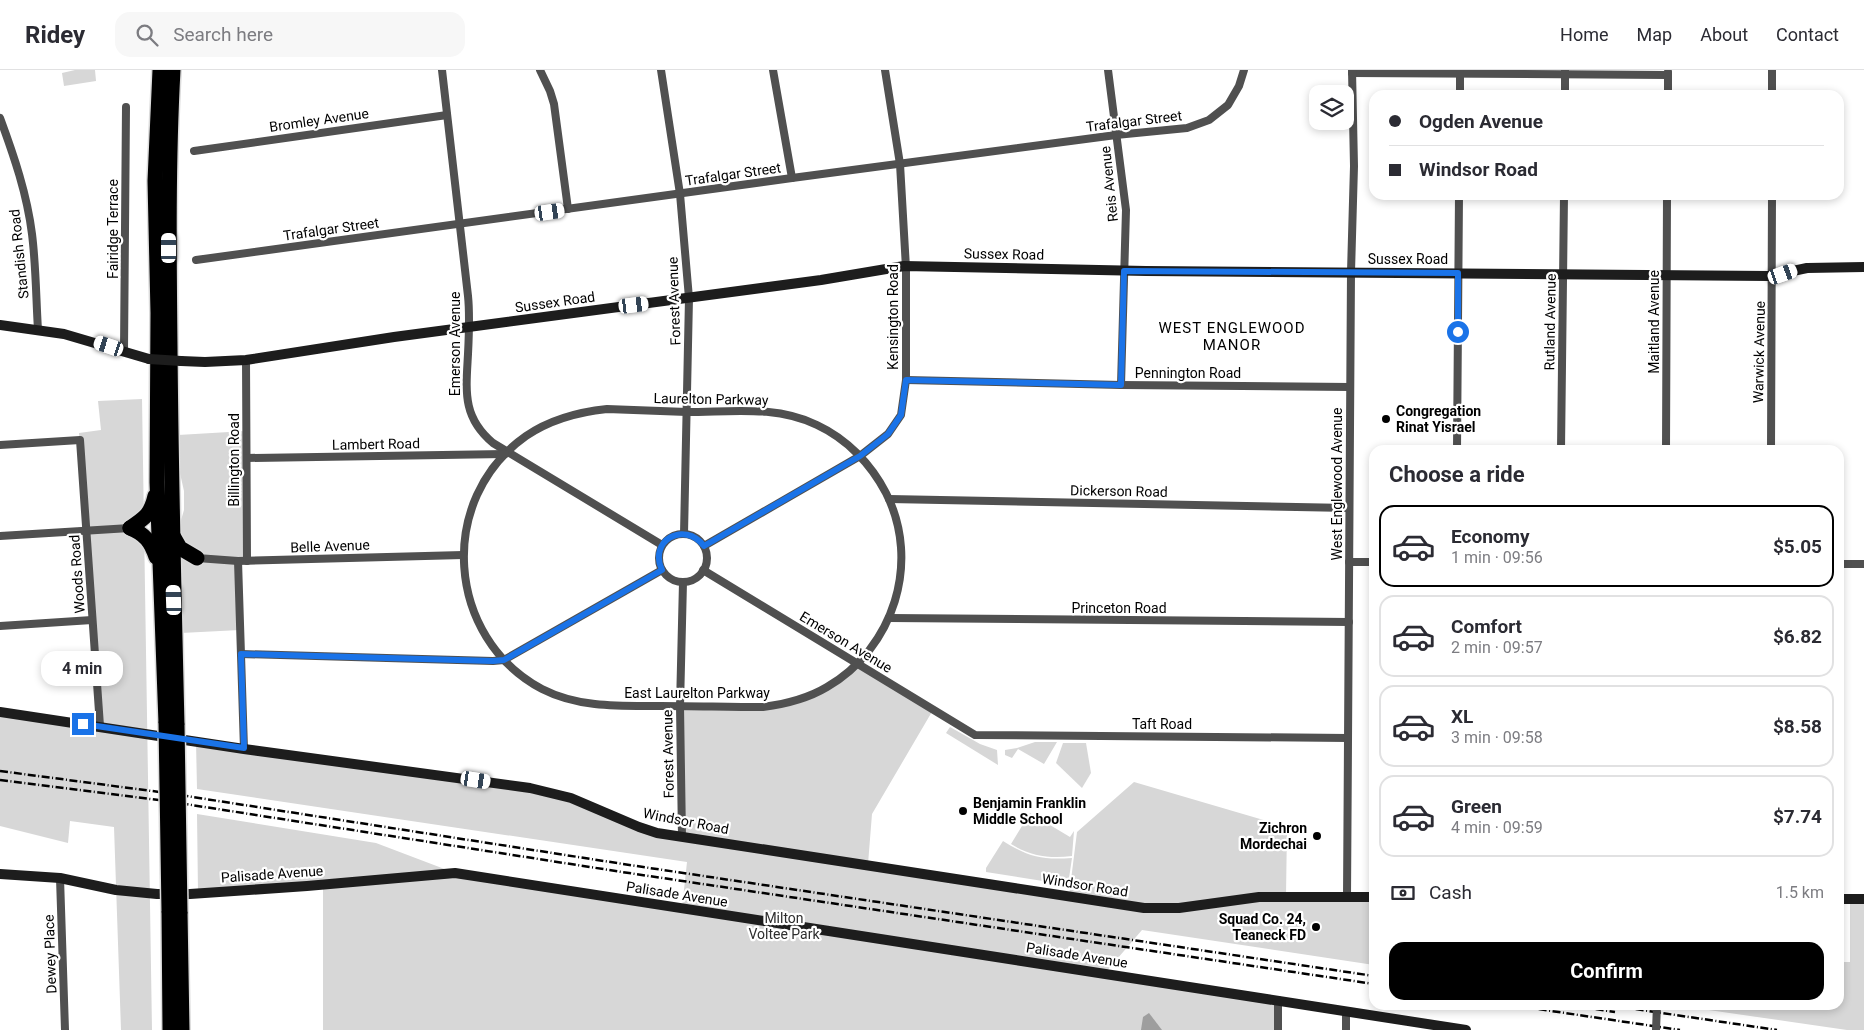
<!DOCTYPE html>
<meta charset="utf-8">
<style>
:root{--surface:#fff;--page:#f7f7f7;--text:#2b2b33;--muted:#7c7c81;--line:#e1e1e2;--accent:#000}
body{margin:0;font-family:Roboto,sans-serif;background:var(--page);color:var(--text);height:100vh;display:flex;flex-direction:column;font-size:19px;white-space:nowrap}
*{box-sizing:border-box;margin:0}
p{font-size:16px;color:var(--muted)}
.icon{flex:none;width:28px;height:28px;fill:none;stroke:currentColor;stroke-width:2;stroke-linecap:round;stroke-linejoin:round}
.map{position:relative;flex:1;overflow:hidden}
.drawer{position:absolute;left:1369px;top:375px;width:475px;height:565px;display:flex;flex-direction:column;background:var(--surface);border-radius:15px;box-shadow:0 2px 8px #0003}
.drawer>*{flex:none}
.hud{position:absolute;left:1369px;top:20px;width:475px;height:110px;border-radius:15px;box-shadow:0 2px 8px #0003;display:grid;align-content:center;height:110px;padding:0 20px;background:var(--surface)}
.fabs{position:absolute;left:1309px;top:15px;display:grid;gap:10px}
.fabs a{display:grid;place-items:center;width:45px;height:45px;border-radius:10px;background:var(--surface);box-shadow:0 2px 8px #0003;font-size:25px}
.end{position:absolute;width:22px;height:22px;margin:-11px;border:6px solid #1a73e8;background:#fff;box-shadow:0 0 0 2px #fff}
.from{border-radius:50%}
.bubble{position:absolute;height:35px;border-radius:15px;background:var(--surface);box-shadow:0 2px 8px #0003;font-size:16px;font-weight:700;line-height:35px;text-align:center}
.car{position:absolute;width:15px;height:30px;margin:-15px -8px;border-radius:6px;box-shadow:0 0 4px 1px #0007;background:linear-gradient(#fff 24%,#345 0 40%,#fff 0 76%,#345 0 86%,#fff 0)}
.hud b{display:flex;align-items:center;gap:18px;height:48px;font-size:19px}
.hud b+b{border-top:1px solid var(--line)}
.hud i{width:12px;height:12px;background:var(--text)}
ul{padding:0;list-style:none}
li{display:flex;align-items:center;gap:15px;height:82px;margin:0 10px 8px;padding:0 10px;border:2px solid var(--line);border-radius:15px}
li div{flex:1}
li b{display:block;font-size:19px}
li em{font-style:normal;font-weight:700}
li.current{border-color:var(--accent)}
li>.icon{width:45px;height:45px;stroke-width:1.5}
h2{padding:0 20px;font-size:22px;line-height:60px}
.pay{display:flex;align-items:center;gap:12px;height:55px;padding:0 20px;font-size:19px}
.pay p{margin-inline-start:auto}
.action{display:flex;gap:10px;margin-top:auto;padding:10px 20px}
.action a{flex:1;height:58px;border-radius:15px;background:var(--accent);color:#fff;font-size:20px;font-weight:700;line-height:58px;text-align:center}
header{display:flex;align-items:center;gap:30px;box-sizing:border-box;height:70px;padding:0 25px;background:var(--surface);border-bottom:1px solid var(--line)}
header strong{font-size:24px}
nav{display:flex;gap:28px;margin-inline-start:auto;font-size:18px}
.search{width:350px;height:45px;background:var(--page);display:flex;align-items:center;gap:12px;box-sizing:border-box;padding:0 18px;border-radius:15px;color:var(--muted);font-size:19px}
.map>svg:first-child{display:block}
.green{fill:#d7d7d7}
.water{fill:#9e9e9e}
.lines{fill:none;stroke-linecap:round;stroke-linejoin:round}
.highway-casing{stroke:#dbdbdb;stroke-width:18}
.street{stroke:#505050;stroke-width:8}
.secondary{stroke:#1d1d1d;stroke-width:10}
.highway{stroke:#000;stroke-width:15}
.rail{stroke:#000;stroke-width:2.5;stroke-dasharray:8 2.5 1 2.5;stroke-linecap:butt}
.highway-bridge-casing{stroke:#dbdbdb;stroke-width:18;stroke-linecap:butt}
.street-bridge{stroke:#505050;stroke-width:8}
.secondary-bridge{stroke:#1d1d1d;stroke-width:10}
.highway-bridge{stroke:#000;stroke-width:15}
.route{stroke:#1a73e8;stroke-width:6}
.poi-dot{fill:#000;stroke:#fff;stroke-width:2}
.labels{text-anchor:middle;stroke-width:4.5;stroke-linejoin:round;paint-order:stroke}
.street-label{font-size:14px;fill:#000;stroke:#fff}
.poi-label{font-size:14px;font-weight:bold;fill:#000;stroke:#fff;text-anchor:start}
.park-label{font-size:14px;fill:#2e2e2e;stroke:#fff}
.neighbourhood-label{font-size:15px;letter-spacing:1px;fill:#000;stroke:#fff}
</style>
<header>
<strong>Ridey</strong>
<div class="search"><svg class="icon" aria-label="search" viewBox="0 0 24 24"><circle cx="10" cy="10" r="6"/><path d="M15 15l6 6"/></svg>Search here</div>
<nav><a>Home</a><a>Map</a><a>About</a><a>Contact</a></nav>
</header>
<div class="map">
<svg width="1864" height="960" viewBox="0 0 1864 960">
<rect width="100%" height="100%" fill="#fff"/>
<g class="green">
<polygon points="75,0 95,0 96,11 64,16 62,3"/>
<polygon points="142,329 152,960 121,960 114,757 70,751 68,773 0,756 0,642 100,656 79,363 101,360 98,331"/>
<polygon points="246,361 247,491 239,491 240,560 181,563 179,457 184,440 184,421 179,399 178,365"/>
<polygon points="858,594 933,640 872,744 868,794 1069,826 1077,762 1134,712 1287,757 1286,826 1374,827 1374,895 1142,860 1105,903 1278,930 1278,960 323,960 323,815 198,823 197,744 376,773 455,803 682,838 687,792 197,719 196,671 459,708 589,735 682,767 680,636 763,637 810,626"/>
<polygon points="950,657 980,674 997,680 998,695 946,663"/>
<polygon points="1035,672 1057,672 1044,694 1018,679 1012,688 1005,685 1005,680 1017,678"/>
<polygon points="1063,673 1086,673 1091,703 1082,718 1056,693"/>
<path d="M1030,743L1070,767L1074,761L1072,786C1050,789 1030,786 1011,774Z"/>
<path d="M1003,771C1029,787 1041,790 1072,788L1068,815L986,802V798Z"/>
<polygon points="1850,829 1864,829 1864,960 1847,960 1674,935 1839,935 1839,892 1850,892"/>
</g>
<polygon class="water" points="1149,943 1162,960 1141,960 1143,947"/>
<g class="lines">
<defs>
<g id="highway">
<polyline points="160,0 155,111 158,243 157,412 166,653"/>
<path d="M173,0C168,92 169,184 170,276C171,403 174,529 177,655"/>
<path d="M130,458C145,448 151,444 155,426"/>
<path d="M130,458C145,464 151,472 156,487"/>
<polyline points="172,464 180,478 197,488"/>
<polyline points="169,841 170,960"/>
<polyline points="180,842 182,960"/>
</g>
</defs>
<use href="#highway" class="highway-casing"/>
<g class="street">
<path d="M442,0L468,226C470,245 469,264 468,284C466,321 462,347 493,373L662,475"/>
<polyline points="540,0 550,21 554,34 568,139"/>
<polyline points="661,0 680,124 689,228 684,464"/>
<polyline points="773,0 792,108"/>
<polyline points="1108,0 1126,140 1121,315"/>
<polyline points="1772,0 1772,25"/>
<polyline points="1352,3 1668,5"/>
<polyline points="1460,25 1460,3"/>
<polyline points="1565,25 1565,0"/>
<polyline points="1668,25 1668,2"/>
<path d="M0,48C14,86 27,124 32,164C36,196 36,228 38,260"/>
<polyline points="194,81 447,45"/>
<polyline points="196,190 792,108 1116,65 1187,58 1209,50 1228,35 1239,16 1244,0"/>
<polyline points="124,281 126,37"/>
<polyline points="246,290 247,491"/>
<polyline points="906,310 1121,315 1350,317"/>
<path d="M607,339C634,340 660,341 687,342C731,342 776,335 817,355C847,369 871,394 886,423C921,492 894,578 827,617C807,629 786,634 763,637C729,637 695,636 661,636C620,636 579,638 542,619C446,568 436,429 526,366C551,349 578,342 607,339Z"/>
<polyline points="0,375 80,370 100,656"/>
<polyline points="1457,380 1459,125"/>
<polyline points="1561,380 1564,125"/>
<polyline points="1666,380 1667,125"/>
<polyline points="1771,380 1772,125"/>
<polyline points="247,388 505,384"/>
<polyline points="889,429 1349,438"/>
<circle cx="683" cy="488" r="24"/>
<polyline points="0,466 130,458"/>
<polyline points="704,476 860,386 888,364 901,345 906,310 906,198 900,94 885,0"/>
<polyline points="197,488 238,491 463,485"/>
<polyline points="238,491 244,679"/>
<polyline points="1349,492 1374,492"/>
<polyline points="1839,494 1864,494"/>
<polyline points="703,500 975,665 1348,668"/>
<polyline points="889,548 1349,552"/>
<polyline points="0,556 92,550"/>
<polyline points="241,584 493,591 504,590 662,500"/>
<polyline points="682,767 680,636 683,512"/>
<polyline points="60,808 65,960"/>
<polyline points="1347,828 1351,202 1354,96 1352,0"/>
<polyline points="1278,930 1278,960"/>
<polyline points="1346,960 1346,941"/>
</g>
<g class="secondary">
<polyline points="0,255 64,264 149,289"/>
<polyline points="181,291 205,292 246,290 394,267 821,210 904,196 1146,201 1769,206 1807,198 1864,197"/>
<polyline points="0,642 244,679 530,718 571,728 639,757 657,763 1144,838 1179,838 1259,827 1374,827"/>
<polyline points="0,804 60,808 116,820 157,824 190,824 307,816 455,803 1466,960"/>
<polyline points="1839,829 1864,829"/>
</g>
<use href="#highway" class="highway"/>
<g class="rail">
<polyline points="0,701 167,723 623,794 1374,906"/>
<polyline points="0,710 166,731 622,802 1374,914"/>
<polyline points="1511,935 1680,960"/>
<polyline points="1568,935 1615,942"/>
<polyline points="1608,935 1777,960"/>
</g>
<defs>
<g id="highway-bridge">
<polyline points="166,653 169,841"/>
<polyline points="177,655 180,842"/>
</g>
</defs>
<use href="#highway-bridge" class="highway-bridge-casing"/>
<polyline class="street-bridge" points="1656,960 1657,935"/>
<polyline class="secondary-bridge" points="149,289 181,291"/>
<use href="#highway-bridge" class="highway-bridge"/>
</g>
<g class="lines">
<path class="route" d="M83,654L244,678L241,584L493,591L504,590L662,500C648,471 684,450 704,476L860,386L888,364L901,345L906,310L1121,315L1124,201L1458,203V262"/>
</g>
<g class="poi-dot">
<circle cx="1386" cy="349" r="5"/>
<circle cx="963" cy="741" r="5"/>
<circle cx="1317" cy="766" r="5"/>
<circle cx="1316" cy="857" r="5"/>
</g>
<g class="labels">
<g class="street-label">
<text transform="translate(319 50) rotate(-8)" y="5">Bromley Avenue</text>
<text transform="translate(1134 51) rotate(-7)" y="5">Trafalgar Street</text>
<text transform="translate(733 104) rotate(-8)" y="5">Trafalgar Street</text>
<text transform="translate(1109 114) rotate(-96)" y="5">Reis Avenue</text>
<text transform="translate(113 159) rotate(-90)" y="5">Fairidge Terrace</text>
<text transform="translate(331 159) rotate(-8)" y="5">Trafalgar Street</text>
<text transform="translate(19 184) rotate(-96)" y="5">Standish Road</text>
<text transform="translate(1004 184) rotate(1)" y="5">Sussex Road</text>
<text x="1408" y="194">Sussex Road</text>
<text transform="translate(674 231) rotate(-92)" y="5">Forest Avenue</text>
<text transform="translate(555 232) rotate(-8)" y="5">Sussex Road</text>
<text transform="translate(893 247) rotate(-90)" y="5">Kensington Road</text>
<text transform="translate(1550 252) rotate(-89)" y="5">Rutland Avenue</text>
<text transform="translate(1654 252) rotate(-90)" y="5">Maitland Avenue</text>
<text transform="translate(455 274) rotate(-90)" y="5">Emerson Avenue</text>
<text transform="translate(1759 282) rotate(-89)" y="5">Warwick Avenue</text>
<text x="1188" y="308">Pennington Road</text>
<text transform="translate(711 329) rotate(1)" y="5">Laurelton Parkway</text>
<text transform="translate(376 374) rotate(-1)" y="5">Lambert Road</text>
<text transform="translate(234 390) rotate(-90)" y="5">Billington Road</text>
<text transform="translate(1337 414) rotate(-90)" y="5">West Englewood Avenue</text>
<text transform="translate(1119 421) rotate(1)" y="5">Dickerson Road</text>
<text transform="translate(330 476) rotate(-2)" y="5">Belle Avenue</text>
<text transform="translate(77 504) rotate(-94)" y="5">Woods Road</text>
<text x="1119" y="543">Princeton Road</text>
<text transform="translate(846 572) rotate(31)" y="5">Emerson Avenue</text>
<text x="697" y="628">East Laurelton Parkway</text>
<text x="1162" y="659">Taft Road</text>
<text transform="translate(668 684) rotate(-91)" y="5">Forest Avenue</text>
<text transform="translate(686 751) rotate(11)" y="5">Windsor Road</text>
<text transform="translate(272 804) rotate(-4)" y="5">Palisade Avenue</text>
<text transform="translate(1085 815) rotate(9)" y="5">Windsor Road</text>
<text transform="translate(677 824) rotate(9)" y="5">Palisade Avenue</text>
<text transform="translate(50 884) rotate(-92)" y="5">Dewey Place</text>
<text transform="translate(1077 885) rotate(9)" y="5">Palisade Avenue</text>
</g>
<g class="poi-label">
<text x="1396" y="346">Congregation<tspan x="1396" dy="16">Rinat Yisrael</tspan></text>
<text x="973" y="738">Benjamin Franklin<tspan x="973" dy="16">Middle School</tspan></text>
<text x="1307" y="763" text-anchor="end">Zichron<tspan x="1307" dy="16">Mordechai</tspan></text>
<text x="1306" y="854" text-anchor="end">Squad Co. 24,<tspan x="1306" dy="16">Teaneck FD</tspan></text>
</g>
<g class="park-label">
<text x="784" y="853">Milton<tspan x="784" dy="16">Voltee Park</tspan></text>
</g>
<g class="neighbourhood-label">
<text x="1232" y="263">WEST ENGLEWOOD<tspan x="1232" dy="17">MANOR</tspan></text>
</g>
</g>
</svg>
<div class="fabs">
<a><svg class="icon" aria-label="layers" viewBox="0 0 24 24"><path d="M12 4l9 5-9 5-9-5zM3 14l9 5 9-5"/></svg></a>
</div>
<i class="end from" style="left:1458px;top:262px"></i>
<i class="end" style="left:83px;top:654px"></i>
<div class="bubble" style="left:41px;top:581px;width:82px">4 min</div>
<i class="car" style="left:550px;top:142px;rotate:82deg"></i>
<i class="car" style="left:169px;top:178px;rotate:0deg"></i>
<i class="car" style="left:1783px;top:204px;rotate:71deg"></i>
<i class="car" style="left:634px;top:235px;rotate:83deg"></i>
<i class="car" style="left:109px;top:276px;rotate:288deg"></i>
<i class="car" style="left:174px;top:530px;rotate:358deg"></i>
<i class="car" style="left:476px;top:710px;rotate:99deg"></i>
<div class="hud">
<b><i class="from"></i>Ogden Avenue</b>
<b><i></i>Windsor Road</b>
</div>
<section class="drawer">
<h2>Choose a ride</h2>
<ul>
<li class="current"><svg class="icon" aria-label="car" viewBox="0 0 24 24"><path d="M5 17H2v-5l4-1 3-4h7l3 4 3 1v5h-3M9 17h6M6 11h13"/><circle cx="7" cy="17" r="2"/><circle cx="17" cy="17" r="2"/></svg><div><b>Economy</b><p>1 min · 09:56</p></div><em>$5.05</em></li>
<li><svg class="icon" aria-label="car" viewBox="0 0 24 24"><path d="M5 17H2v-5l4-1 3-4h7l3 4 3 1v5h-3M9 17h6M6 11h13"/><circle cx="7" cy="17" r="2"/><circle cx="17" cy="17" r="2"/></svg><div><b>Comfort</b><p>2 min · 09:57</p></div><em>$6.82</em></li>
<li><svg class="icon" aria-label="car" viewBox="0 0 24 24"><path d="M5 17H2v-5l4-1 3-4h7l3 4 3 1v5h-3M9 17h6M6 11h13"/><circle cx="7" cy="17" r="2"/><circle cx="17" cy="17" r="2"/></svg><div><b>XL</b><p>3 min · 09:58</p></div><em>$8.58</em></li>
<li><svg class="icon" aria-label="car" viewBox="0 0 24 24"><path d="M5 17H2v-5l4-1 3-4h7l3 4 3 1v5h-3M9 17h6M6 11h13"/><circle cx="7" cy="17" r="2"/><circle cx="17" cy="17" r="2"/></svg><div><b>Green</b><p>4 min · 09:59</p></div><em>$7.74</em></li>
</ul>
<div class="pay"><svg class="icon" aria-label="cash" viewBox="0 0 24 24"><path d="M3 7h18v10H3z"/><circle cx="12" cy="12" r="2"/></svg>Cash<p>1.5 km</p></div>
<div class="action"><a>Confirm</a></div>
</section>
</div>
